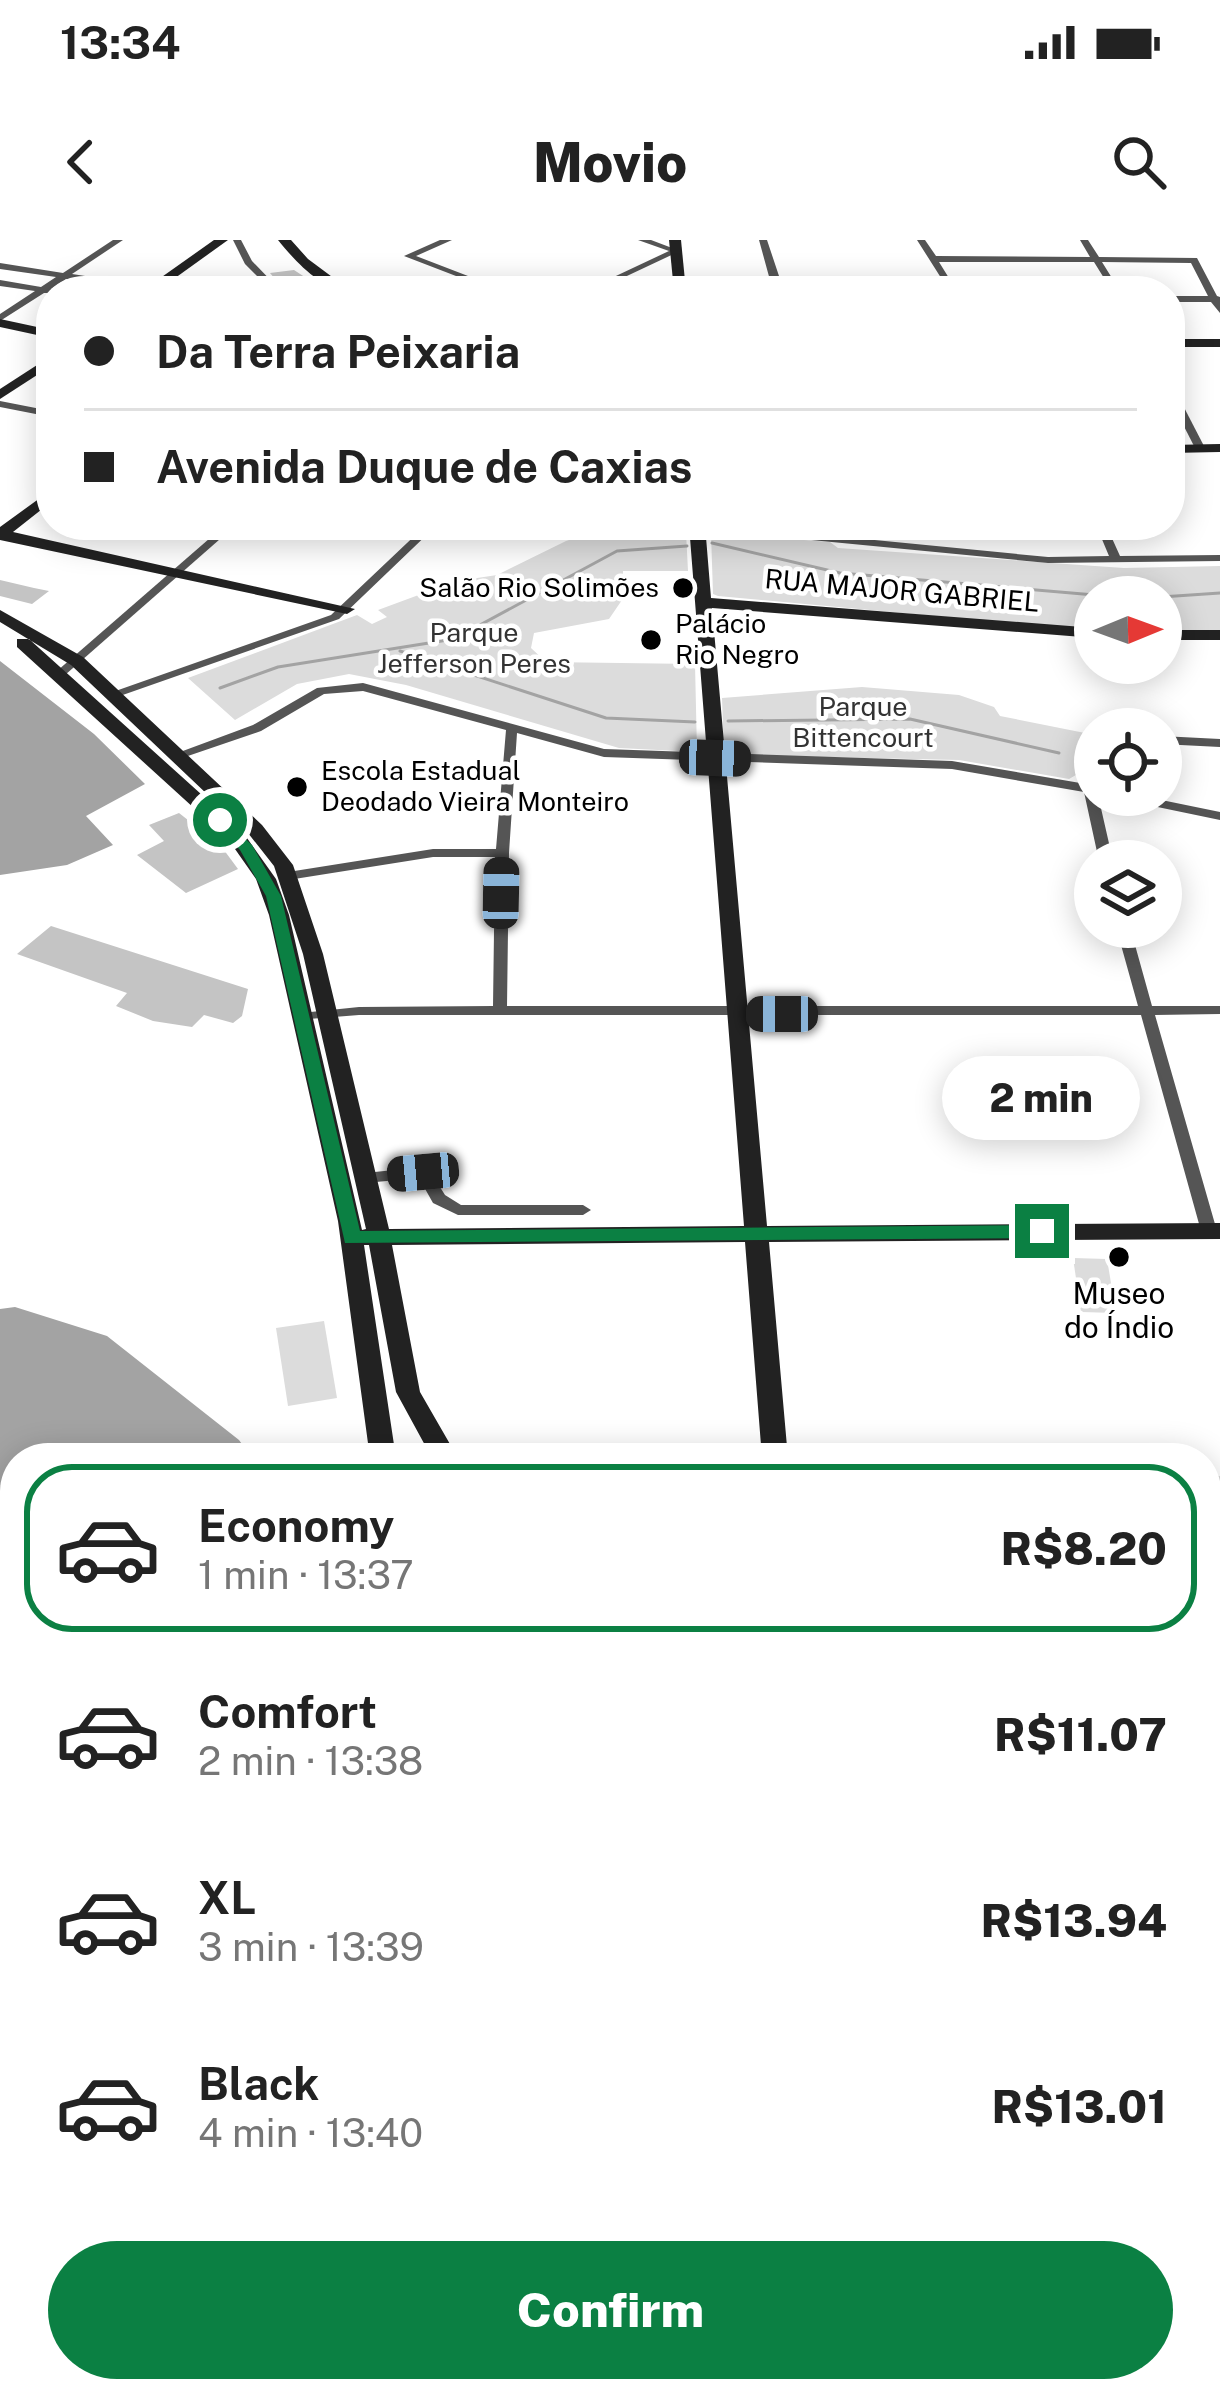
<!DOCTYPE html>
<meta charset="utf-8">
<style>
:root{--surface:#fff;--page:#f2f2f2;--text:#222;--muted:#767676;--line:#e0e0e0;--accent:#0b8043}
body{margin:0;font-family:"Public Sans",sans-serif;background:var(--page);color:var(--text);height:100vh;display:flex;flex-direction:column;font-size:45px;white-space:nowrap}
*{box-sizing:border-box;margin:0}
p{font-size:39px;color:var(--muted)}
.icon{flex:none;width:66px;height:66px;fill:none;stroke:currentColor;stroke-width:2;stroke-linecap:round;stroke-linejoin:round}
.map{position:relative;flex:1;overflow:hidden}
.sheet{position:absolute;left:0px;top:1203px;width:1221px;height:960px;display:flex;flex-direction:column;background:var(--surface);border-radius:48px 48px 0 0;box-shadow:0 6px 30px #0003}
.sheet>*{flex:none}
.hud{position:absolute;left:36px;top:36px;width:1149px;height:264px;border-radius:48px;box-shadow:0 6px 30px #0003;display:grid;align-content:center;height:264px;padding:0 48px;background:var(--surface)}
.needle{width:78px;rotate:89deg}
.buttons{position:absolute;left:1074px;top:336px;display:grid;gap:24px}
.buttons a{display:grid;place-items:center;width:108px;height:108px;border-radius:50%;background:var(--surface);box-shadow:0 6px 30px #0003;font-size:60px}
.end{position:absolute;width:54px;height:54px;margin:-27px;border:15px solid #0b8043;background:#fff;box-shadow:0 0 0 6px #fff}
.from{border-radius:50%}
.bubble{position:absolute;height:84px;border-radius:42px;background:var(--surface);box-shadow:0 6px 30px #0003;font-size:39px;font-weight:800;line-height:84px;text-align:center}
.car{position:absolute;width:36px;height:72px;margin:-36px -18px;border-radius:15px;box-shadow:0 0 9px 3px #0007;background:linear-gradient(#222 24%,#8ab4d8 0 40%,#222 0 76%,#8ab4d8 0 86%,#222 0)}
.hud b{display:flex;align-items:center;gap:42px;height:114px;font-size:45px}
.hud b+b{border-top:3px solid var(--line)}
.hud i{width:30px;height:30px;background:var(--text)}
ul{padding:21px 0 0;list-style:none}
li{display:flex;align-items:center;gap:36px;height:168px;margin:0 24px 18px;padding:0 24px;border:6px solid transparent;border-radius:48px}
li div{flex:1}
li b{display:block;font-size:45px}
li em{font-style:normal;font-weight:800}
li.current{border-color:var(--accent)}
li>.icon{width:108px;height:108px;stroke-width:1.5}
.action{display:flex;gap:24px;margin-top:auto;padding:24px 48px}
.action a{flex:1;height:138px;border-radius:72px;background:var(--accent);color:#fff;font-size:48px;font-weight:800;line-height:138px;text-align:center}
.status{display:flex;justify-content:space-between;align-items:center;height:84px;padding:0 60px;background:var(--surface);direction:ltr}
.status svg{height:33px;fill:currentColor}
header{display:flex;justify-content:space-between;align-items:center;height:156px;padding:0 48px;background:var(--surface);font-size:54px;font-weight:800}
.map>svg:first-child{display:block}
.green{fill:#dcdcdc}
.water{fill:#a3a3a3}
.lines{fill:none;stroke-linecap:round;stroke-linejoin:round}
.stream-far1{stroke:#a3a3a3;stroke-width:3}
.stream{stroke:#a3a3a3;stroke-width:4.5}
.building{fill:#c4c4c4}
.street{fill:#555;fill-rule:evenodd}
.secondary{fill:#222;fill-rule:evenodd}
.route{fill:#0b8043}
.poi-dot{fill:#000;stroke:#fff;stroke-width:4.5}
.labels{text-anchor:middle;stroke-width:9;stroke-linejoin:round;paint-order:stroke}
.far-poi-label{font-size:27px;fill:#000;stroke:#fff;text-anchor:start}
.far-street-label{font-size:27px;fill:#000;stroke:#fff}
.far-park-label{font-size:27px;fill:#333;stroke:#fff}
.poi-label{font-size:30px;fill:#000;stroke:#fff}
</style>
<div class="status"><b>13:34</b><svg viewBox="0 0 49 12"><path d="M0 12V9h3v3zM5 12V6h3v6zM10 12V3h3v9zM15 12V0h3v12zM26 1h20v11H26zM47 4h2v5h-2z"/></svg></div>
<header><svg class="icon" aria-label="back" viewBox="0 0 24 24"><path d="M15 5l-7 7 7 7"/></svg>Movio<svg class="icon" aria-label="search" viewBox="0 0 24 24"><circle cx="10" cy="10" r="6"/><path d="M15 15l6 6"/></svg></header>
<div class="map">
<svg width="1220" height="2163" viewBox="0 0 1220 2163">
<rect width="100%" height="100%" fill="#fff"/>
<g class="green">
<polygon points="679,285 686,292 688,331 623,331 622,360 609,379 534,393 531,408 546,422 695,424 697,512 619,508 406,445 349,434 297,444 235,480 188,438 357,375 372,384 387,377 378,370 424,353 455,358 475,349 464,340 497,335 566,301 612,286"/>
<polygon points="711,293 830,302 838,308 1124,328 1220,326 1220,390 1161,390 1161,357 1095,357 1095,391 718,356 713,354"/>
<polygon points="862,447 959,455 994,467 1000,476 1095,495 1095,524 1069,539 959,520 724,515 722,458"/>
<polygon points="1029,829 1041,880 981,881 971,830"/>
<polygon points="1104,829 1111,854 1043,855 1037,830"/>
<polygon points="1073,1018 1107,1019 1116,1073 1081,1072"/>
<polygon points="324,1081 337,1158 288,1166 276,1088"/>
<polygon points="977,1208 1044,1218 481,1217"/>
<polygon points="1206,1235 1220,1236 1220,1494 1206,1489"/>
</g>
<g class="water">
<polygon points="0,421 94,494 145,544 86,576 113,605 67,625 0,635"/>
<polygon points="15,1067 107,1096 239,1200 252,1218 15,1218 15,1316 0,1318 0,1069"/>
<polygon points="58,2148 341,2148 333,2163 55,2163"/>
</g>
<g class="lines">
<g class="stream-far1">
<polyline points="712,303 840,333 1118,357"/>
<polyline points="1161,357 1220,353"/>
<polyline points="400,411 606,478 695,482"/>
<polyline points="220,448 278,427 454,399 617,311 687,306"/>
<polyline points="728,481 910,479 1059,513"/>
</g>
<polyline class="stream" points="1206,1354 1220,1356"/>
</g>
<g class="building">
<polygon points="294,30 326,51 285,51 270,33"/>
<polygon points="0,340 34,348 49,351 32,364 0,356"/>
<polygon points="179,573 221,606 238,629 186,653 137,615 164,601 149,585"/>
<polygon points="51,686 248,749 242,776 233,783 204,775 192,787 153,781 116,766 127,753 17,714"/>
</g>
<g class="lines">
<g class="street">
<polygon points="113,0 123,0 72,34 151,46 155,49 154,51 66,39 51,49 54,51 51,53 44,53 0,81 0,74 35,51 0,46 0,40 41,47 56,37 0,29 0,23 63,33"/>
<polygon points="233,0 241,0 252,21 281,51 272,51 245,24"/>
<polygon points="440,0 452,0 416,16 507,51 495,51 404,16"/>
<polygon points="638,0 651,0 680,11 595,51 584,51 669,11"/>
<polygon points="759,0 767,0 783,48 943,41 917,0 925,0 936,16 1090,17 1080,0 1088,0 1099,17 1197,18 1217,56 1220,57 1220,73 1211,62 1170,62 1170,56 1208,56 1191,23 1102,22 1120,51 1112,51 1094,22 939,22 957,51 949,51 946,46 773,51"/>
<polygon points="1170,147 1175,150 1205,208 1204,210 1195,208 1170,159"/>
<polygon points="0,161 51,171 51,177 0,167"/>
<polygon points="225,285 236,285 65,435 57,435 57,431"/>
<polygon points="426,285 437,285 339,379 117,457 107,454 331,375"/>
<polygon points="513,285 533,285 571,295 566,298"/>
<polygon points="720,285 1048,317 1109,316 1096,285 1106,285 1120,316 1220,315 1220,321 1048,323 697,289 692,286"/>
<polygon points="363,443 604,509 952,521 1086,544 1091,535 1095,534 1095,555 1098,555 1113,621 1099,621 1084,552 952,529 604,517 517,493 509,613 507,766 1138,766 1116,687 1130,687 1152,766 1220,766 1220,774 1155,775 1217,991 1215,995 1209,997 1201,991 1141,775 359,775 296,780 294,777 296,774 301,773 359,767 493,766 495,617 433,617 288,640 281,636 288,632 433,609 496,609 506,490 363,451 324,454 261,491 182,518 178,519 172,515 253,485 317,448"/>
<polygon points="1161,496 1220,499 1220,507 1161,504"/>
<polygon points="1113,555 1137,555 1220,572 1220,580 1119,559"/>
<polygon points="423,927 428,928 445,955 461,965 583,965 591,970 583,975 458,975 433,963 419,938 365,943 357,938 365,933"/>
<polygon points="1206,1503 1220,1506 1220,1524 1206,1521"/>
<polygon points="938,2148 962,2148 964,2163 940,2163"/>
<polygon points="973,2148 997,2148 998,2163 974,2163"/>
</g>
<g class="secondary">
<polygon points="214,0 228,0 157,51 142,51"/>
<path d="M278,0H291L308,19L351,51C322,51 296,22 278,0Z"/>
<polygon points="669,0 681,0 686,51 674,51"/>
<polygon points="0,79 51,90 51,98 0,87"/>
<rect x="1170" y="99" width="50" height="8"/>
<polygon points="51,116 51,126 0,159 0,149"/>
<polygon points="1220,204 1220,212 1170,213 1170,205"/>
<polygon points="51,250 51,262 13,292 355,369 347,374 0,300 0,287"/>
<polygon points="689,285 705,285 711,358 1095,388 1095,398 712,368 767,986 1220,983 1220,999 769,1002 788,1218 762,1218 745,1002 392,1005 420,1152 458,1218 432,1218 396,1152 369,1005 364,1005 396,1218 370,1218 338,981 269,675 256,639 228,599 17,407 17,399 29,399 242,591 276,639 289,675 362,990 366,989 303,714 274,626 248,593 71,425 0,382 0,370 83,417 262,585 293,625 323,714 389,989 744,986"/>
<rect x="1161" y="390" width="59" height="10"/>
<polygon points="15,1782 15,1818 0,1826 0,1790"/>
<rect x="0" y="1974" width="15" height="34"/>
<polygon points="1206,1979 1220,1980 1220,2014 1206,2013"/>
<polygon points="1206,2017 1220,2018 1220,2052 1206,2051"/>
<polygon points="502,2148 538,2148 534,2163 498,2163"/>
</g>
</g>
<polygon class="route" points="220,575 252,605 281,656 360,991 1042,985 1052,991 1042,998 345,1003 266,656 240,610 212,580"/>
<g class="poi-dot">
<circle cx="683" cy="348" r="12"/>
<circle cx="651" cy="400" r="12"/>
<circle cx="297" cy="547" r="12"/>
<circle cx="1119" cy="1017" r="12"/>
</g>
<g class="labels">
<g class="far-poi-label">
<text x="659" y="357" text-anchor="end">Salão Rio Solimões</text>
<text x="675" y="393">Palácio<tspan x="675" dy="31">Rio Negro</tspan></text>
<text x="321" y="540">Escola Estadual<tspan x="321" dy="31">Deodado Vieira Monteiro</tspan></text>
</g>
<g class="far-street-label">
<text transform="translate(902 351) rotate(5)" y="9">RUA MAJOR GABRIEL</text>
</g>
<g class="far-park-label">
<text x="474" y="402">Parque<tspan x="474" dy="31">Jefferson Peres</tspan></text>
<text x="863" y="476">Parque<tspan x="863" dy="31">Bittencourt</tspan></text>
</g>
<g class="poi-label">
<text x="1119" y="1064">Museo<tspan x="1119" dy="34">do Índio</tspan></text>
</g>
</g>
</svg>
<div class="buttons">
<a><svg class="needle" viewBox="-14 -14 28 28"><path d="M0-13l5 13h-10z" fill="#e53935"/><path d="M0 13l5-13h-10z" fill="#767676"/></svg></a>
<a><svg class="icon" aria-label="locate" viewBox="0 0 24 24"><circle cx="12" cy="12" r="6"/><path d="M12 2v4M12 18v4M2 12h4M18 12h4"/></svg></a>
<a><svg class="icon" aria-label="layers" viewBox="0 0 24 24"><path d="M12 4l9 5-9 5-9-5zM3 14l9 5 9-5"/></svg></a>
</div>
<i class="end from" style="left:220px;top:580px"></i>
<i class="end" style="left:1042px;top:991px"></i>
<div class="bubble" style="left:942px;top:816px;width:198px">2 min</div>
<i class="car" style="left:715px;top:518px;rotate:92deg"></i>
<i class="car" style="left:501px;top:653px;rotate:1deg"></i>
<i class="car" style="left:782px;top:774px;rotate:270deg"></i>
<i class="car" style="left:423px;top:932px;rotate:265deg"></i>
<div class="hud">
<b><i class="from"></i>Da Terra Peixaria</b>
<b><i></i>Avenida Duque de Caxias</b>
</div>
<section class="sheet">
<ul>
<li class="current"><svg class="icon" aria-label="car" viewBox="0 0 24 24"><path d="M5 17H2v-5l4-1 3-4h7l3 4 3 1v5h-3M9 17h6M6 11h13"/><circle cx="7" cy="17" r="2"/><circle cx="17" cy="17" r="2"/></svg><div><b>Economy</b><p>1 min · 13:37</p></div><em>R$8.20</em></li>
<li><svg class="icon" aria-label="car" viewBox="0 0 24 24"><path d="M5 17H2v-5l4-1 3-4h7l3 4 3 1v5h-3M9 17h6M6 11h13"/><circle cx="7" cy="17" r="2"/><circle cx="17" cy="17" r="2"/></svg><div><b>Comfort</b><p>2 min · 13:38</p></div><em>R$11.07</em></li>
<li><svg class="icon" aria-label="car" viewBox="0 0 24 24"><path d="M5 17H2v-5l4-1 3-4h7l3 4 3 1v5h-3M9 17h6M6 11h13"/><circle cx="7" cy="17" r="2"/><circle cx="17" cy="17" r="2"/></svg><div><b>XL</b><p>3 min · 13:39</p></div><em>R$13.94</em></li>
<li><svg class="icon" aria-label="car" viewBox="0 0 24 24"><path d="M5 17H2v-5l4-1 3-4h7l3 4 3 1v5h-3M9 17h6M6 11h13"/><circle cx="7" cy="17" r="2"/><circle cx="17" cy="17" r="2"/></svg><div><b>Black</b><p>4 min · 13:40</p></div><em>R$13.01</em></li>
</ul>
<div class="action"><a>Confirm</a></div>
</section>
</div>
